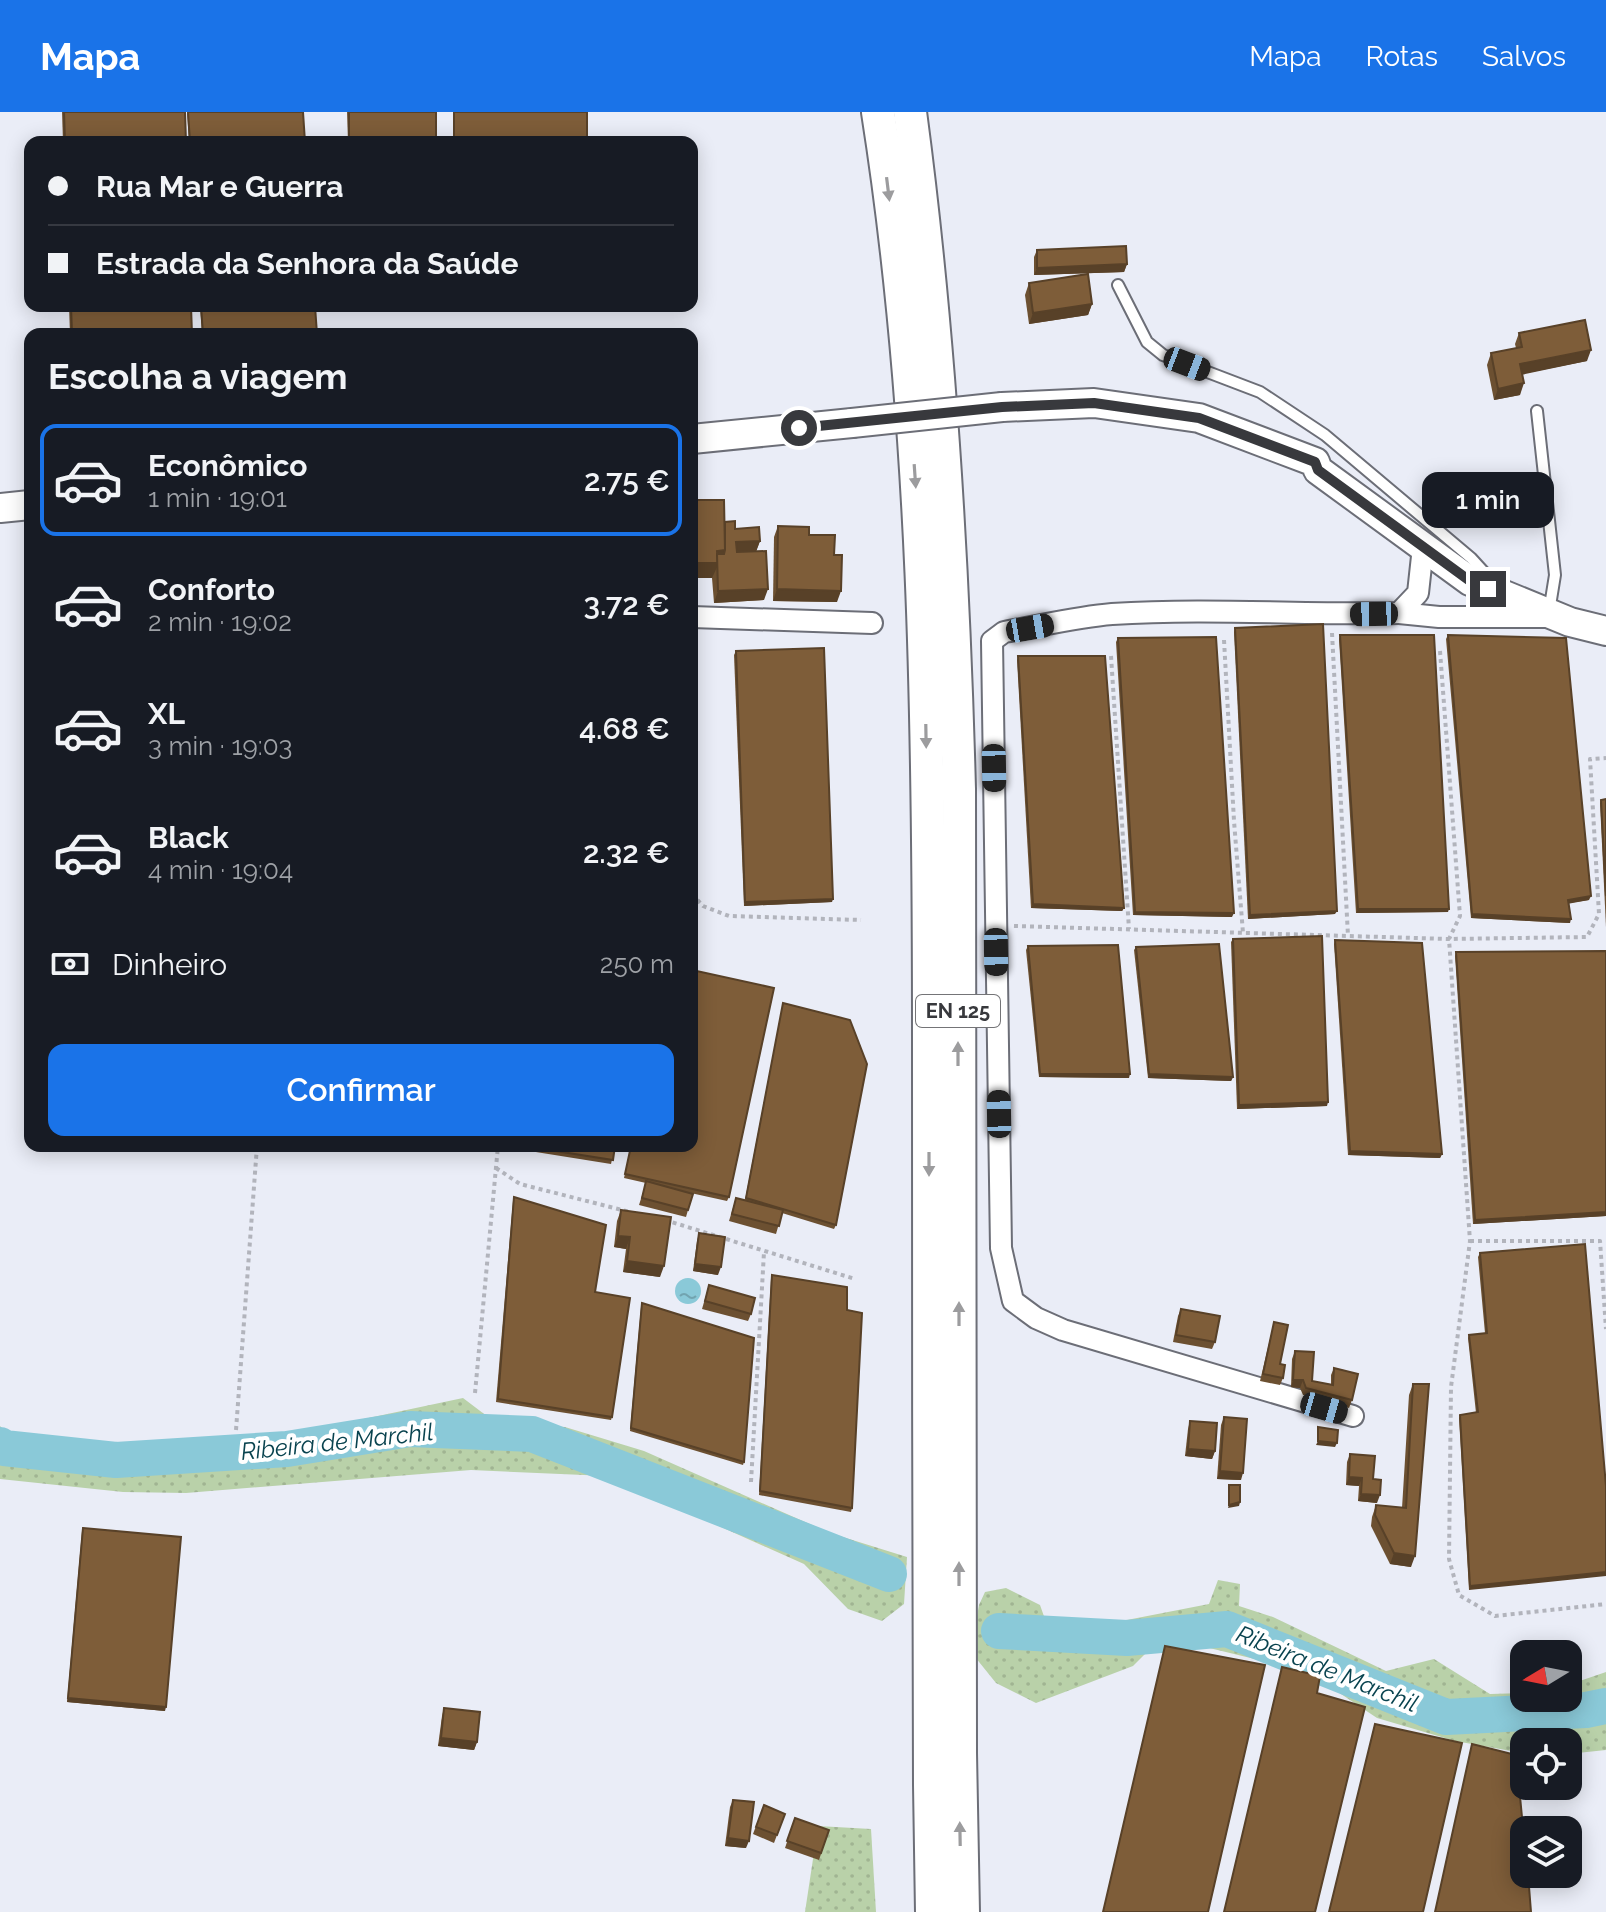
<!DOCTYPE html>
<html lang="pt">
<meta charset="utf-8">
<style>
:root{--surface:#171b24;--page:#20242c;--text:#f1f3f6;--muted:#9ea1a6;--line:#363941;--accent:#1a73e8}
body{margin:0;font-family:Raleway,sans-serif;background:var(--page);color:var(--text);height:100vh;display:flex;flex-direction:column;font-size:30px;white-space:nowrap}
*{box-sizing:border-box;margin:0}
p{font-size:26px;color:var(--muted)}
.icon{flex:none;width:44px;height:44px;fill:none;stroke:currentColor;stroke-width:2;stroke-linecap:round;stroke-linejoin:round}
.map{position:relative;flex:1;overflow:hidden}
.side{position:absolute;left:24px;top:216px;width:674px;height:824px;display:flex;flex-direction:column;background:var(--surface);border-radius:16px;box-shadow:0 4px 20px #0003}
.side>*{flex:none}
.top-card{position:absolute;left:24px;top:24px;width:674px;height:176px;border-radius:16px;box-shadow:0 4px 20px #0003;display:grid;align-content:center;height:176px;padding:0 24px;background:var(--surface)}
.needle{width:52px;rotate:260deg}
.fabs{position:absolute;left:1510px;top:1528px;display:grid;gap:16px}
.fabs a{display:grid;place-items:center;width:72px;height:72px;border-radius:16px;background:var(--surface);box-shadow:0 4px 20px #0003;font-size:40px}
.end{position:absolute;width:36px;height:36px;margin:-18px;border:10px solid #38393d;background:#fff;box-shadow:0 0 0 4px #fff}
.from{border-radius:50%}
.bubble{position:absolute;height:56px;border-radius:16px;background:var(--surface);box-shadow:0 4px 20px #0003;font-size:26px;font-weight:600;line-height:56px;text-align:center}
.car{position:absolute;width:24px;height:48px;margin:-24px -12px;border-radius:10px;box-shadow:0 0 6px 2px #0007;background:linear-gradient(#222 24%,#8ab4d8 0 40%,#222 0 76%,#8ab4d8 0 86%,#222 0)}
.top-card b{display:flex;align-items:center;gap:28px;height:76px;font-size:30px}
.top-card b+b{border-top:2px solid var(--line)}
.top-card i{width:20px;height:20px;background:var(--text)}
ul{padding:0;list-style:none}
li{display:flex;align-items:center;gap:24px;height:112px;margin:0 16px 12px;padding:0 8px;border:4px solid transparent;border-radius:16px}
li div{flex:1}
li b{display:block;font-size:30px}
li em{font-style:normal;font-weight:600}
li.on{border-color:var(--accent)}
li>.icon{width:72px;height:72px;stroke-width:1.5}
h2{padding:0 24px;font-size:36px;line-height:96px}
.pay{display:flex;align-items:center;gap:20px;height:88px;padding:0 24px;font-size:30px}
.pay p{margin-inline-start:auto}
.cta{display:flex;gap:16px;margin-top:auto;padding:16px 24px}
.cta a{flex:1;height:92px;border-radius:16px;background:var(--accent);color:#fff;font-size:32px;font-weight:600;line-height:92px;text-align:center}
header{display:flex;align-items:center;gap:48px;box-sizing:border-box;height:112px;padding:0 40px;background:var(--accent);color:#fff}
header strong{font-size:38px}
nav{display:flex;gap:44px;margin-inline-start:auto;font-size:28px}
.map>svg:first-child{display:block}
.grass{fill:url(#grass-dots)}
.water{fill:url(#water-ripples)}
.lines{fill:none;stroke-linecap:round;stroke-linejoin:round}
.river{stroke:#8ac9d8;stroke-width:36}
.lane-casing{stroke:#6c6e77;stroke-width:14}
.street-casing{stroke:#6c6e77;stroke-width:24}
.secondary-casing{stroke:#6c6e77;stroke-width:32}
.primary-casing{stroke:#6c6e77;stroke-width:36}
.path{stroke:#b2b4bc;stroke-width:4;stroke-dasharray:4 4;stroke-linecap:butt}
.lane{stroke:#fff;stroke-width:10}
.street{stroke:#fff;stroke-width:20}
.secondary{stroke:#fff;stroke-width:28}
.primary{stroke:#fff;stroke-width:32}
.secondary-bridge-casing{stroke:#6c6e77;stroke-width:32;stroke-linecap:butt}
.secondary-bridge{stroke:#fff;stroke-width:28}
.wall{fill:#6c5031}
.shaded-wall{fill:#584128}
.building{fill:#7e5d39;stroke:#584128;stroke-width:2}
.oneway{fill:#9c9c9e}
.route{stroke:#38393d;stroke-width:10}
.labels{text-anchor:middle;stroke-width:8;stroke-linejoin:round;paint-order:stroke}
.shield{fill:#fff;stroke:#747477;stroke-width:2}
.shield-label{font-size:20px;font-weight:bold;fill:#38393d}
.water-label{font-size:24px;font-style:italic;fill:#09434f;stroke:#fff}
</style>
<header>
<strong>Mapa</strong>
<nav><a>Mapa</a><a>Rotas</a><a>Salvos</a></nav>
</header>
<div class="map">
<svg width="1606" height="1800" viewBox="0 0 1606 1800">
<defs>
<pattern id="grass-dots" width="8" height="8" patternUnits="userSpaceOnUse" patternTransform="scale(2)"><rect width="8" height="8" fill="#b9d1a9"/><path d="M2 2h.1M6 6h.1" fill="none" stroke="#a0b492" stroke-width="1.8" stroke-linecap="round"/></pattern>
<pattern id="water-ripples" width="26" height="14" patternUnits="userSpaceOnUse" patternTransform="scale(2)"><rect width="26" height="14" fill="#8ac9d8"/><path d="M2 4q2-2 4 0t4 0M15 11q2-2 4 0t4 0" fill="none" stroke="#72a4b0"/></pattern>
</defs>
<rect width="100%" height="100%" fill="#eaedf7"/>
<g class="grass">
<polygon points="463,1286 496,1311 565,1315 644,1339 830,1421 907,1445 904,1492 882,1509 848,1497 804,1452 607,1364 471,1358 186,1381 123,1380 0,1367 0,1314 8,1322 127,1338 307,1319"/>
<polygon points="1218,1468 1240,1472 1239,1494 1273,1505 1386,1559 1434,1547 1490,1582 1524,1581 1524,1586 1568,1586 1568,1573 1606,1560 1606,1638 1568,1642 1568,1630 1524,1630 1524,1647 1521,1647 1517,1640 1455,1629 1377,1606 1308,1560 1193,1532 1156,1531 1133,1554 1036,1591 996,1571 971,1540 979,1493 985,1480 1006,1476 1040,1493 1046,1510 1096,1514 1209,1492"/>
<polygon points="818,1714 871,1717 876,1800 805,1800"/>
</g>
<circle class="water" cx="688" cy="1179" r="13"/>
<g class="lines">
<g class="river">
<polyline points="0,1333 4,1336 116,1348 287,1337 410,1317 532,1322 889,1462"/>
<polyline points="999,1519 1127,1526 1227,1517 1446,1605 1586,1598 1606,1594"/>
</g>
<defs>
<g id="lane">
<polyline points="1118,173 1147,230 1163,243 1260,280 1325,323 1471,446 1492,469"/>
<polyline points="1537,299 1555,463 1549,500"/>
</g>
<g id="street">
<polyline points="1399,501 1439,505 1547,505"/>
<polyline points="692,505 872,511"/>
<path d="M1353,1304L1063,1218L1036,1206L1013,1189L1001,1136L992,529L1004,520C1040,514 1076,505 1112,502C1208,496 1304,503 1399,501L1418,481L1423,435"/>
</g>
<g id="secondary">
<polyline points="1002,295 1094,291 1199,306 1315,350 1318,358 1470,469 1570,510 1606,519"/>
<polyline points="692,327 852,311"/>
<polyline points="0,396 30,393"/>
</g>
<g id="primary">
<path d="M878,0C926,305 929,616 929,924C929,1174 929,1423 930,1673L932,1800"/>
<path d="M910,0C940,224 953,450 959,677L960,1641L963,1800"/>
</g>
</defs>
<use href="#lane" class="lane-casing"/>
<use href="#street" class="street-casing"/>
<use href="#secondary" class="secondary-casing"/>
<use href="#primary" class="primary-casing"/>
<g class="path">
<polyline points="1332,521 1348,824"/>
<polyline points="1224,528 1234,709 1243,821"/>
<polyline points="1440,539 1460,804 1449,827 1470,1129 1451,1275 1449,1447 1459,1483 1495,1504 1606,1492"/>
<polyline points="1111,544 1129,817"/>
<polyline points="692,782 703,794 729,804 861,808"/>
<polyline points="1014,814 1449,827 1587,825 1599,802 1590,647 1606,646"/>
<polyline points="496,1056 520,1072 630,1100"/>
<polyline points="665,1108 855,1167"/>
<polyline points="1470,1129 1600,1129 1606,1217"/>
<polyline points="475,1281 498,1034"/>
<polyline points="236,1318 257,1034"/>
<polyline points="751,1370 764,1140"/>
</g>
<use href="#lane" class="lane"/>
<use href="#street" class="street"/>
<use href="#secondary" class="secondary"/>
<use href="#primary" class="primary"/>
<defs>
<polyline id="secondary-bridge" points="852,311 1002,295"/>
</defs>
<use href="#secondary-bridge" class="secondary-bridge-casing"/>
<use href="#secondary-bridge" class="secondary-bridge"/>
</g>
<g class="wall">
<polygon points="62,0 185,0 186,30 63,30"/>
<polygon points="187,0 303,0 305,30 189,30"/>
<polygon points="347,0 436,0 436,30 348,30"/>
<rect x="453" y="0" width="134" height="30"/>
<polygon points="1037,138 1127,152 1124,160 1034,163 1034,145"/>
<polygon points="1029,171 1092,192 1088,203 1029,212 1025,183"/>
<polygon points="69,194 191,194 192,222 70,222"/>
<polygon points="200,194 315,194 317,222 202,222"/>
<polygon points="1519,221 1587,249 1522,262 1520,283 1494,288 1487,253 1491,241 1516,236 1515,232"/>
<polygon points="692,388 735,417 760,429 756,439 764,488 714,491 712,466 692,466"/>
<polygon points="778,414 809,423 834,443 837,490 773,489 774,425"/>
<polygon points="1235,516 1335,802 1248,807 1234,520"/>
<polygon points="1340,523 1448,800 1356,801 1339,527"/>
<polygon points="1448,523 1589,788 1569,791 1570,811 1471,806 1446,527"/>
<polygon points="1118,526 1232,805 1133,803 1116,530"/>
<polygon points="736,539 832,790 744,794 734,543"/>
<polygon points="1018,544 1124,796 1122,799 1031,796 1017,548"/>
<polygon points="1606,687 1606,815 1600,691 1601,688"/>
<polygon points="1233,827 1327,994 1237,997 1231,830"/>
<polygon points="1335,828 1442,1042 1440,1046 1348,1043 1334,832"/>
<polygon points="1028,834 1129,966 1039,965 1026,838"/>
<polygon points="1136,835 1233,965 1231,969 1148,966 1134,838"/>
<polygon points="1606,839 1606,1104 1473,1112 1455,844 1456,840"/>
<polygon points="783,891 836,1113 834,1117 782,1101 776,1122 729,1109 736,1086 745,1088"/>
<polygon points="517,1034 615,1034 611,1052 517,1037"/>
<polygon points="631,1034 729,1085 727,1089 677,1078 688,1098 686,1105 639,1093 646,1071 624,1066"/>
<polygon points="514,1085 595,1180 612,1305 611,1308 496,1290 513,1089"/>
<polygon points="621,1098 660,1165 623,1160 626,1137 614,1135 617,1109"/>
<polygon points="699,1121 718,1163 693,1159 697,1129"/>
<polygon points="1480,1141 1606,1374 1469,1478 1459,1306 1460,1303 1476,1301 1468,1226 1469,1223 1485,1221 1478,1145"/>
<polygon points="772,1163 847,1198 852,1396 851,1400 759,1383 771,1167"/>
<polygon points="709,1173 751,1202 748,1209 702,1197"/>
<polygon points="642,1191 744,1350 743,1353 630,1319 641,1195"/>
<polygon points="1181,1197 1215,1230 1212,1237 1173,1230 1178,1204"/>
<polygon points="1274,1210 1283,1266 1280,1273 1260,1269"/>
<polygon points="1295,1239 1312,1269 1331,1273 1331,1263 1334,1256 1352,1288 1349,1296 1303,1283 1300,1276 1291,1275 1292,1247"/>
<polygon points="1413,1272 1411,1455 1390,1452 1371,1414 1372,1405 1376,1393 1402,1396 1409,1283"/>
<polygon points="1224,1305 1241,1368 1217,1367 1221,1313"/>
<polygon points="1190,1309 1215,1339 1212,1347 1185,1344 1188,1317"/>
<polygon points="1350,1342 1373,1367 1377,1391 1358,1389 1359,1374 1346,1373 1347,1350"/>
<polygon points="83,1416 165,1599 67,1590 82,1419"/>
<polygon points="444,1596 477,1630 474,1638 438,1634 442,1604"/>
<polygon points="733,1688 746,1736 725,1734 730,1695"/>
<polygon points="764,1693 785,1702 774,1731 753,1722"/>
<polygon points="795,1706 829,1718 819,1748 785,1736"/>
</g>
<g class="shaded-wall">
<polygon points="1127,152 1124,160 1034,163 1037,156"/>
<polygon points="1092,192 1088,203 1029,212 1033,201"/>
<polygon points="1591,238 1587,249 1516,264 1520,252"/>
<polygon points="1524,271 1520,283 1494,288 1498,277"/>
<polygon points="760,429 756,440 732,441 736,430"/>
<polygon points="725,438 712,466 692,466 692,451 717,439"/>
<polygon points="768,477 764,488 714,491 718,479"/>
<polygon points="777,477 841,479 837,490 773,489"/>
<polygon points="1591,784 1589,788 1567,792 1568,788"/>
<polygon points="833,787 832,790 744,794 745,790"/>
<polygon points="1033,792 1124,796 1122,799 1031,796"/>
<polygon points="1358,797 1449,797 1448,800 1356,801"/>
<polygon points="1337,799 1335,802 1248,807 1250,803"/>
<polygon points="1135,800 1234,801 1232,805 1133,803"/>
<polygon points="1472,802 1571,807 1570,811 1471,806"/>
<polygon points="1040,962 1130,962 1129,966 1039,965"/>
<polygon points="1149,962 1233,965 1231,969 1148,966"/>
<polygon points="1328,990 1327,994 1237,997 1239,993"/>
<polygon points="1350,1039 1442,1042 1440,1046 1348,1043"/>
<polygon points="1606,1100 1606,1104 1473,1112 1475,1108"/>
<polygon points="618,1124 630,1125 626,1137 614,1135"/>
<polygon points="627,1149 664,1154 660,1165 623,1160"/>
<polygon points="695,1152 721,1155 718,1163 693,1159"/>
<polygon points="1293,1268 1303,1268 1300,1276 1291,1275"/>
<polygon points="1318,1329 1337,1331 1335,1335 1316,1333"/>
<polygon points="1188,1337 1215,1339 1212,1347 1185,1344"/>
<polygon points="1220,1359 1243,1361 1241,1368 1217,1367"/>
<polygon points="1349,1365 1362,1366 1359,1374 1346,1373"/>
<polygon points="1361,1382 1380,1383 1377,1391 1358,1389"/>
<polygon points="1240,1390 1239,1394 1228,1396 1229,1393"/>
<polygon points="1394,1441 1415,1444 1411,1455 1390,1452"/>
<polygon points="1606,1460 1606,1464 1469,1478 1470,1474"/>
<polygon points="68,1586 166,1595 165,1599 67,1590"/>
<polygon points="441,1626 477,1630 474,1638 438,1634"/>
<polygon points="728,1726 749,1729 746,1736 725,1734"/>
</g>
<g class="building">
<polygon points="64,0 185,0 186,30 65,30"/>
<polygon points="188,0 303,0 305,30 190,30"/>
<rect x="349" y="0" width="87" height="30"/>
<rect x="454" y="0" width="133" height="30"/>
<polygon points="1126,134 1127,152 1037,156 1037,138"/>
<polygon points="1088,162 1092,192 1033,201 1029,171"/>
<polygon points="71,194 191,194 192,222 72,222"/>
<polygon points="201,194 315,194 317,222 203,222"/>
<polygon points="1585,208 1591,238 1520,252 1524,271 1498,277 1491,241 1522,235 1519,221"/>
<polygon points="692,388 724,388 725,438 717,439 718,451 692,451"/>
<polygon points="735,409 735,417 759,415 760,429 736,430 737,440 766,439 768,477 718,479 717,442 724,442 725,438 725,410"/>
<polygon points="778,414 809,415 809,423 835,423 834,443 842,443 841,479 777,477"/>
<polygon points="1323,512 1337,799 1250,803 1235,516"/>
<polygon points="1340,523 1434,523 1449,797 1358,797"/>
<polygon points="1448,523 1566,526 1591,784 1568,788 1571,807 1472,802"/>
<polygon points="1216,525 1234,801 1135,800 1118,526"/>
<polygon points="824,536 833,787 745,790 736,539"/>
<polygon points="1018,544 1105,544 1124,796 1033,792"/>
<polygon points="1606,687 1606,784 1601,688"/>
<polygon points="1322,824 1328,990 1239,993 1233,827"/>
<polygon points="1335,828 1422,831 1442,1042 1350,1039"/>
<polygon points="1219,832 1233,965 1149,962 1136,835"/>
<polygon points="1118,833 1130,962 1040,962 1028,834"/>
<polygon points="1606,839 1606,1100 1475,1108 1456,840"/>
<polygon points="692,858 774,876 729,1085 625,1062 631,1034 692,1034"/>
<polygon points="783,891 850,908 867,952 836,1113 746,1086"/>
<polygon points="524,1034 615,1034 613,1048"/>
<polygon points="646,1069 693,1082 688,1098 642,1086"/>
<polygon points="514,1085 606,1113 595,1180 630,1186 612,1305 498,1287"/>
<polygon points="736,1086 783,1098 779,1114 732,1102"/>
<polygon points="621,1098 671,1105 664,1154 627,1149 630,1125 618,1124"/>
<polygon points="699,1121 725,1125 721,1155 695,1152"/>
<polygon points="1585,1132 1606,1374 1606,1460 1470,1474 1460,1303 1478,1300 1469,1223 1487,1221 1480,1141"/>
<polygon points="772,1163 847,1175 847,1198 862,1201 852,1396 760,1379"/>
<polygon points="709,1173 755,1186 751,1202 705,1189"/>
<polygon points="642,1191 754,1226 744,1350 631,1316"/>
<polygon points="1181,1197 1220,1204 1215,1230 1176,1223"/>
<polygon points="1274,1210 1288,1213 1280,1252 1285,1253 1283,1266 1263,1262"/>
<polygon points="1295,1239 1314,1240 1312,1269 1333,1273 1334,1256 1358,1262 1352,1288 1306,1276 1303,1268 1293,1268"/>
<polygon points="1413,1272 1429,1272 1415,1444 1394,1441 1375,1403 1376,1393 1406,1396"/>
<polygon points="1224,1305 1247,1307 1243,1361 1220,1359"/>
<polygon points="1190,1309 1217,1311 1215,1339 1188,1337"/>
<polygon points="1318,1315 1338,1318 1337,1331 1318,1329"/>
<polygon points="1350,1342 1375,1344 1373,1367 1381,1368 1380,1383 1361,1382 1362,1366 1349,1365"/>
<polygon points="1229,1373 1240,1373 1240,1390 1229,1393"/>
<polygon points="83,1416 181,1425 166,1595 68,1586"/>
<polygon points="1165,1534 1265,1553 1208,1800 1103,1800"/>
<polygon points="1282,1555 1320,1564 1317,1581 1365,1595 1315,1800 1224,1800"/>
<polygon points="444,1596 480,1600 477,1630 441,1626"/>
<polygon points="1375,1612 1462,1631 1423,1800 1329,1800"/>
<polygon points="1472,1632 1516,1643 1524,1726 1524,1762 1528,1762 1531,1800 1435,1800"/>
<polygon points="733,1688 754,1690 749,1729 728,1726"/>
<polygon points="764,1693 785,1702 777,1723 756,1715"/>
<polygon points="795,1706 829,1718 821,1741 787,1729"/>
</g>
<defs><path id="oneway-solid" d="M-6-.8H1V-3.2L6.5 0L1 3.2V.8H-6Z" transform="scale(2)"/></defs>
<g class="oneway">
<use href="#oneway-solid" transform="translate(888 77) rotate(83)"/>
<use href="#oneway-solid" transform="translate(915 364) rotate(86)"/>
<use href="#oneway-solid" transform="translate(926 624) rotate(89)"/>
<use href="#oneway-solid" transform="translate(958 942) rotate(-90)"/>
<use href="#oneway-solid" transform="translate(929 1052) rotate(90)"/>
<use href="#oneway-solid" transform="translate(959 1202) rotate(-90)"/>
<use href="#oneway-solid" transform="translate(959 1462) rotate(-90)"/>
<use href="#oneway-solid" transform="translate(960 1722) rotate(-91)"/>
</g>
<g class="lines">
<polyline class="route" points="799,316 1002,295 1094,291 1199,306 1315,350 1318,358 1470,469 1488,477"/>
</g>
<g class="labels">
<rect class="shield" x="916" y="883" width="84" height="32" rx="6"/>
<g class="shield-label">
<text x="958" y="906">EN 125</text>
</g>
<g class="water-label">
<text transform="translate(337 1330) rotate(-6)" y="8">Ribeira de Marchil</text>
<text transform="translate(1327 1557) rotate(22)" y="8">Ribeira de Marchil</text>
</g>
</g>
</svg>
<div class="fabs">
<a><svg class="needle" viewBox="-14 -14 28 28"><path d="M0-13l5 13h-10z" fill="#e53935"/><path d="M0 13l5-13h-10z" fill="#9ea1a6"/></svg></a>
<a><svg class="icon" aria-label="locate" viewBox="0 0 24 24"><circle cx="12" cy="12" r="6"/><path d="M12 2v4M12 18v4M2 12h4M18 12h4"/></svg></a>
<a><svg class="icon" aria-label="layers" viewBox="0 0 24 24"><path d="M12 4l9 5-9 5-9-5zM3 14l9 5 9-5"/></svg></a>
</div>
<i class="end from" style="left:799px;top:316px"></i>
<i class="end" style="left:1488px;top:477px"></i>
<div class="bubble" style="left:1422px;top:360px;width:132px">1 min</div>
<i class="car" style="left:1187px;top:252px;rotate:111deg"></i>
<i class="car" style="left:1374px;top:502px;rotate:269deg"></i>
<i class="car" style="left:1030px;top:516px;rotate:80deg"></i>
<i class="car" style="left:994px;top:656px;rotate:179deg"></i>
<i class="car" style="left:996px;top:840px;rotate:179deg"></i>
<i class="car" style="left:999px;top:1002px;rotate:359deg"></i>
<i class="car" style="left:1324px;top:1296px;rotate:106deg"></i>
<div class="top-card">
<b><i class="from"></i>Rua Mar e Guerra</b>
<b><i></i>Estrada da Senhora da Saúde</b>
</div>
<section class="side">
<h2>Escolha a viagem</h2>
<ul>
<li class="on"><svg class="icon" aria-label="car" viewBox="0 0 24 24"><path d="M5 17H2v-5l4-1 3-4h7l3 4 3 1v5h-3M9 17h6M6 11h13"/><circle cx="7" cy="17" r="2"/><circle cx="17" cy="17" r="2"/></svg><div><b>Econômico</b><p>1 min · 19:01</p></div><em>2.75 €</em></li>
<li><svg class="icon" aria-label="car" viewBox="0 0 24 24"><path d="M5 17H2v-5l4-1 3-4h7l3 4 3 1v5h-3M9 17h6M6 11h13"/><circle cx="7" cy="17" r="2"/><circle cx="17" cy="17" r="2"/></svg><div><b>Conforto</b><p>2 min · 19:02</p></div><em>3.72 €</em></li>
<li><svg class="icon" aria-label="car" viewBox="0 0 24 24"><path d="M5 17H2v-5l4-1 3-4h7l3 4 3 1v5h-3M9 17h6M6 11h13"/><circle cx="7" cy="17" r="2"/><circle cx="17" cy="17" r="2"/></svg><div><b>XL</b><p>3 min · 19:03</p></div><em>4.68 €</em></li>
<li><svg class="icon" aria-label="car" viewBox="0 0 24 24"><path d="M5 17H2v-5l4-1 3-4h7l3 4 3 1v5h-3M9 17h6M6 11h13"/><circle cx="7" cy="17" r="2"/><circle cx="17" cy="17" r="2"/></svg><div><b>Black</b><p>4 min · 19:04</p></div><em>2.32 €</em></li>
</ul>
<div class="pay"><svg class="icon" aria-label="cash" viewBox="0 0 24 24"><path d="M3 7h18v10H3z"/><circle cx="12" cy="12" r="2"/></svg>Dinheiro<p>250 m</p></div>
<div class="cta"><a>Confirmar</a></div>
</section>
</div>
